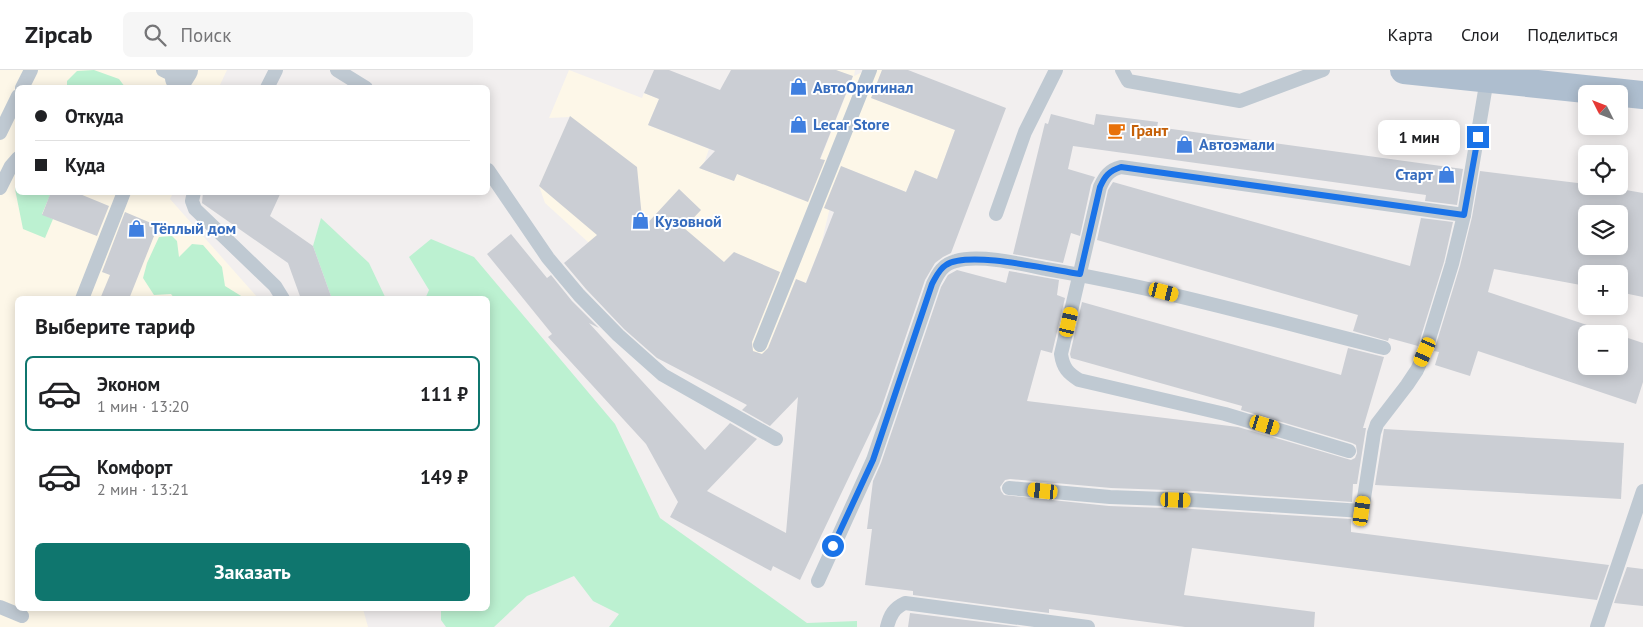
<!DOCTYPE html>
<html lang="ru">
<meta charset="utf-8">
<style>
:root{--surface:#fff;--page:#f6f6f6;--text:#202124;--muted:#757577;--line:#e0e0e0;--accent:#0f766e}
body{margin:0;font-family:"PT Sans",sans-serif;background:var(--page);color:var(--text);height:100vh;display:flex;flex-direction:column;font-size:19px;white-space:nowrap}
*{box-sizing:border-box;margin:0}
p{font-size:16px;color:var(--muted)}
.icon{flex:none;width:28px;height:28px;fill:none;stroke:currentColor;stroke-width:2;stroke-linecap:round;stroke-linejoin:round}
.map{position:relative;flex:1;overflow:hidden}
.drawer{position:absolute;left:15px;top:226px;width:475px;height:315px;display:flex;flex-direction:column;background:var(--surface);border-radius:8px;box-shadow:0 2px 12px #0003}
.drawer>*{flex:none}
.top-card{position:absolute;left:15px;top:15px;width:475px;height:110px;border-radius:8px;box-shadow:0 2px 12px #0003;display:grid;align-content:center;height:110px;padding:0 20px;background:var(--surface)}
.needle{width:32px;rotate:312deg}
.fabs{position:absolute;left:1578px;top:15px;display:grid;gap:10px}
.fabs a{display:grid;place-items:center;width:50px;height:50px;border-radius:8px;background:var(--surface);box-shadow:0 2px 12px #0003;font-size:25px}
.end{position:absolute;width:22px;height:22px;margin:-11px;border:6px solid #1a73e8;background:#fff;box-shadow:0 0 0 2px #fff}
.from{border-radius:50%}
.bubble{position:absolute;height:35px;border-radius:8px;background:var(--surface);box-shadow:0 2px 12px #0003;font-size:16px;font-weight:700;line-height:35px;text-align:center}
.car{position:absolute;width:15px;height:30px;margin:-15px -8px;border-radius:6px;box-shadow:0 0 4px 1px #0007;background:linear-gradient(#f5c518 24%,#345 0 40%,#f5c518 0 76%,#345 0 86%,#f5c518 0)}
.top-card b{display:flex;align-items:center;gap:18px;height:48px;font-size:19px}
.top-card b+b{border-top:1px solid var(--line)}
.top-card i{width:12px;height:12px;background:var(--text)}
ul{padding:0;list-style:none}
li{display:flex;align-items:center;gap:15px;height:75px;margin:0 10px 8px;padding:0 10px;border:2px solid transparent;border-radius:8px}
li div{flex:1}
li b{display:block;font-size:19px}
li em{font-style:normal;font-weight:700}
li.current{border-color:var(--accent)}
li>.icon{width:45px;height:45px;stroke-width:1.5}
h2{padding:0 20px;font-size:22px;line-height:60px}
.action{display:flex;gap:10px;margin-top:auto;padding:10px 20px}
.action a{flex:1;height:58px;border-radius:8px;background:var(--accent);color:#fff;font-size:20px;font-weight:700;line-height:58px;text-align:center}
header{display:flex;align-items:center;gap:30px;box-sizing:border-box;height:70px;padding:0 25px;background:var(--surface);border-bottom:1px solid var(--line)}
header strong{font-size:24px}
nav{display:flex;gap:28px;margin-inline-start:auto;font-size:18px}
.search{width:350px;height:45px;background:var(--page);display:flex;align-items:center;gap:12px;box-sizing:border-box;padding:0 18px;border-radius:8px;color:var(--muted);font-size:19px}
.map>svg:first-child{display:block}
.commercial{fill:#fdf7e8}
.green{fill:#bcf1d1}
.building{fill:#cbced4;fill-rule:evenodd}
.lines{fill:none;stroke-linecap:round;stroke-linejoin:round}
.service{stroke:#bfc9d2;stroke-width:14}
.minor{stroke:#bfc9d2;stroke-width:28}
.primary{stroke:#aebecf;stroke-width:28}
.route{stroke:#1a73e8;stroke-width:6}
.labels{text-anchor:middle;stroke-width:4;stroke-linejoin:round;paint-order:stroke}
.shop-label{font-size:16px;font-weight:bold;fill:#366cbe;stroke:#fff;text-anchor:start}
.food-label{font-size:16px;font-weight:bold;fill:#c56008;stroke:#fff;text-anchor:start}
</style>
<header>
<strong>Zipcab</strong>
<div class="search"><svg class="icon" aria-label="search" viewBox="0 0 24 24"><circle cx="10" cy="10" r="6"/><path d="M15 15l6 6"/></svg>Поиск</div>
<nav><a>Карта</a><a>Слои</a><a>Поделиться</a></nav>
</header>
<div class="map">
<svg width="1643" height="557" viewBox="0 0 1643 557">
<rect width="100%" height="100%" fill="#f2efef"/>
<g class="commercial">
<polygon points="0,0 227,0 219,17 18,18 18,122 173,123 170,129 259,229 18,229 18,539 363,539 368,557 0,557"/>
<polygon points="569,0 642,28 644,23 659,29 648,55 709,79 702,99 734,111 742,92 763,114 799,129 809,118 853,7 836,0 855,0 854,6 867,0 882,0 872,28 955,60 937,109 915,101 906,122 845,98 831,133 821,175 778,281 790,322 610,197 588,172 545,133 539,116 570,47 549,48"/>
</g>
<g class="green">
<polygon points="94,0 119,9 125,17 67,17 67,11 77,1"/>
<polygon points="17,113 18,122 51,123 42,144 53,149 45,168 23,159 15,119"/>
<polygon points="321,148 369,193 386,229 332,229 313,176"/>
<polygon points="172,166 177,171 179,187 192,174 203,175 222,197 225,216 246,229 175,229 171,224 154,225 143,208 147,193 159,167"/>
<polygon points="431,169 474,187 615,354 660,448 807,553 857,551 857,557 609,557 619,544 593,531 574,506 527,526 494,557 446,557 441,550 441,539 488,539 488,229 425,229 429,220 409,187"/>
</g>
<g class="building">
<polygon points="654,0 669,0 720,20 731,0 836,0 853,6 820,89 825,90 808,132 737,104 734,111 699,98 715,81 648,55 659,29 644,23"/>
<polygon points="882,0 908,0 1006,38 951,183 943,187 935,193 925,210 880,342 800,510 773,496 771,501 670,447 678,432 646,374 548,267 552,264 487,184 511,164 547,208 551,205 572,231 599,258 589,253 705,380 730,353 757,369 707,421 786,463 798,327 770,356 742,340 747,335 657,288 624,259 586,219 564,193 597,165 539,116 570,46 637,97 643,158 679,119 701,140 684,158 724,192 734,182 780,202 752,272 753,281 762,284 768,278 796,209 806,213 834,142 824,138 841,96 906,122 915,100 937,109 955,60 871,28"/>
<polygon points="1051,44 1094,55 1096,44 1111,46 1158,52 1157,57 1463,99 1457,135 1425,131 1426,125 1073,76 1068,99 1095,107 1091,115 1080,166 1071,163 1063,193 1013,184 1045,53 1048,54"/>
<path d="M1480,101L1586,114V116H1603L1643,123V227L1619,222V204H1586V216L1494,199L1488,222L1614,264H1586V296H1619V265L1643,273V312L1636,334L1478,281L1470,306L1435,295L1439,282L1434,281L1460,196L1472,147ZM1586,144H1619V176H1586Z"/>
<polygon points="1113,112 1410,196 1421,148 1453,152 1444,192 1418,276 1389,268 1388,271 1353,261 1358,245 1097,170 1108,120"/>
<polygon points="51,122 75,122 109,136 97,166 42,145"/>
<polygon points="203,122 281,122 270,146 313,176 332,229 301,229 288,193 202,133"/>
<polygon points="125,142 158,156 129,229 100,229 110,205 102,202"/>
<polygon points="957,200 1006,213 1009,201 1059,210 1057,225 1065,228 1052,283 1041,280 1027,331 1238,357 1351,390 1355,388 1357,383 1356,375 1352,373 1241,340 1242,336 1071,288 1070,284 1082,232 1341,305 1348,278 1384,287 1363,358 1366,358 1357,414 1353,414 1352,432 1193,421 1111,418 1010,409 1005,410 1000,417 1001,421 1004,425 1109,436 1192,439 1351,449 1351,462 1609,495 1597,530 1192,478 1184,525 1315,542 1314,557 1185,557 1049,539 1049,543 913,525 913,521 865,515 872,459 867,459 873,411 881,393 941,217 948,205"/>
<polygon points="1384,359 1624,373 1621,429 1375,415"/>
<polygon points="1627,497 1643,499 1643,536 1614,533"/>
<polygon points="910,543 1021,557 908,557"/>
</g>
<g class="lines">
<g class="service">
<polyline points="163,0 179,8 178,12"/>
<polyline points="337,0 366,18"/>
<polyline points="1122,0 1128,11 1240,31 1323,0"/>
<polyline points="22,18 31,0"/>
<polyline points="267,18 276,0"/>
<polyline points="0,63 18,26"/>
<polyline points="488,100 548,188 579,225 618,265 663,305 776,369"/>
<polyline points="0,118 11,96 18,88"/>
<polyline points="194,122 192,131 195,139 275,216 283,229"/>
<polyline points="996,144 1025,62 1056,0"/>
<polyline points="82,229 124,122"/>
<polyline points="760,275 870,0"/>
<path d="M1349,381L1225,344L1079,310C1068,303 1063,298 1061,284L1100,117C1105,106 1109,100 1121,97L1464,145"/>
<polyline points="1009,418 1110,427 1192,430 1362,441 1374,363 1377,354 1407,315 1417,300 1425,282 1452,194 1464,145 1487,9"/>
<path d="M818,511L873,390L933,214C938,203 943,194 956,191C979,184 1022,194 1046,199C1160,218 1272,250 1384,278"/>
<polyline points="0,537 22,546"/>
<path d="M887,557C890,545 894,538 905,533L1088,557"/>
<polyline points="1597,557 1643,421"/>
</g>
<polyline class="minor" points="179,8 184,0"/>
<polyline class="primary" points="1404,0 1643,25"/>
</g>
<g class="lines">
<path class="route" d="M833,476L873,390L932,214C936,207 939,199 946,195C968,180 1052,200 1080,204L1100,117C1105,106 1109,101 1121,97L1464,145L1478,67"/>
</g>
<defs>
<symbol id="shop-bare" viewBox="-9 -9 18 18"><path d="M-5-2.5h2.3a2.7 3.5 0 0 1 5.4 0H5L5.5 6h-11ZM-1.5-2.5h3a1.5 2.3 0 0 0-3 0Z" fill="#3f7fe0" stroke="#fff" stroke-width="2.5" paint-order="stroke"/></symbol>
<symbol id="cafe-bare" viewBox="-9 -9 18 18"><path d="M-5.5-4.5H6V0H3Q3 3.5 0 3.5H-2.5Q-5.5 3.5-5.5 0ZM3-3.2v2h1.7v-2ZM-6 4.5H4V6H-6Z" fill="#e8710a" stroke="#fff" stroke-width="2.5" paint-order="stroke"/></symbol>
</defs>
<g fill-rule="evenodd">
<use href="#shop-bare" x="786" y="4" width="25" height="25"/>
<use href="#shop-bare" x="786" y="42" width="25" height="25"/>
<use href="#cafe-bare" x="1104" y="48" width="25" height="25"/>
<use href="#shop-bare" x="1172" y="62" width="25" height="25"/>
<use href="#shop-bare" x="1434" y="92" width="25" height="25"/>
<use href="#shop-bare" x="628" y="138" width="25" height="25"/>
<use href="#shop-bare" x="124" y="146" width="25" height="25"/>
</g>
<g class="labels">
<g class="shop-label">
<text x="813" y="23">АвтоОригинал</text>
<text x="813" y="60">Lecar Store</text>
<text x="1199" y="80">Автоэмали</text>
<text x="1433" y="110" text-anchor="end">Старт</text>
<text x="655" y="157">Кузовной</text>
<text x="151" y="164">Тёплый дом</text>
</g>
<g class="food-label">
<text x="1131" y="66">Грант</text>
</g>
</g>
</svg>
<div class="fabs">
<a><svg class="needle" viewBox="-14 -14 28 28"><path d="M0-13l5 13h-10z" fill="#e53935"/><path d="M0 13l5-13h-10z" fill="#757577"/></svg></a>
<a><svg class="icon" aria-label="locate" viewBox="0 0 24 24"><circle cx="12" cy="12" r="6"/><path d="M12 2v4M12 18v4M2 12h4M18 12h4"/></svg></a>
<a><svg class="icon" aria-label="layers" viewBox="0 0 24 24"><path d="M12 4l9 5-9 5-9-5zM3 14l9 5 9-5"/></svg></a>
<a>+</a>
<a>−</a>
</div>
<i class="end from" style="left:833px;top:476px"></i>
<i class="end" style="left:1478px;top:67px"></i>
<div class="bubble" style="left:1378px;top:50px;width:82px">1 мин</div>
<i class="car" style="left:1164px;top:222px;rotate:104deg"></i>
<i class="car" style="left:1069px;top:252px;rotate:13deg"></i>
<i class="car" style="left:1425px;top:282px;rotate:204deg"></i>
<i class="car" style="left:1265px;top:355px;rotate:107deg"></i>
<i class="car" style="left:1043px;top:421px;rotate:276deg"></i>
<i class="car" style="left:1176px;top:430px;rotate:92deg"></i>
<i class="car" style="left:1362px;top:441px;rotate:8deg"></i>
<div class="top-card">
<b><i class="from"></i>Откуда</b>
<b><i></i>Куда</b>
</div>
<section class="drawer">
<h2>Выберите тариф</h2>
<ul>
<li class="current"><svg class="icon" aria-label="car" viewBox="0 0 24 24"><path d="M5 17H2v-5l4-1 3-4h7l3 4 3 1v5h-3M9 17h6M6 11h13"/><circle cx="7" cy="17" r="2"/><circle cx="17" cy="17" r="2"/></svg><div><b>Эконом</b><p>1 мин · 13:20</p></div><em>111 ₽</em></li>
<li><svg class="icon" aria-label="car" viewBox="0 0 24 24"><path d="M5 17H2v-5l4-1 3-4h7l3 4 3 1v5h-3M9 17h6M6 11h13"/><circle cx="7" cy="17" r="2"/><circle cx="17" cy="17" r="2"/></svg><div><b>Комфорт</b><p>2 мин · 13:21</p></div><em>149 ₽</em></li>
</ul>
<div class="action"><a>Заказать</a></div>
</section>
</div>
